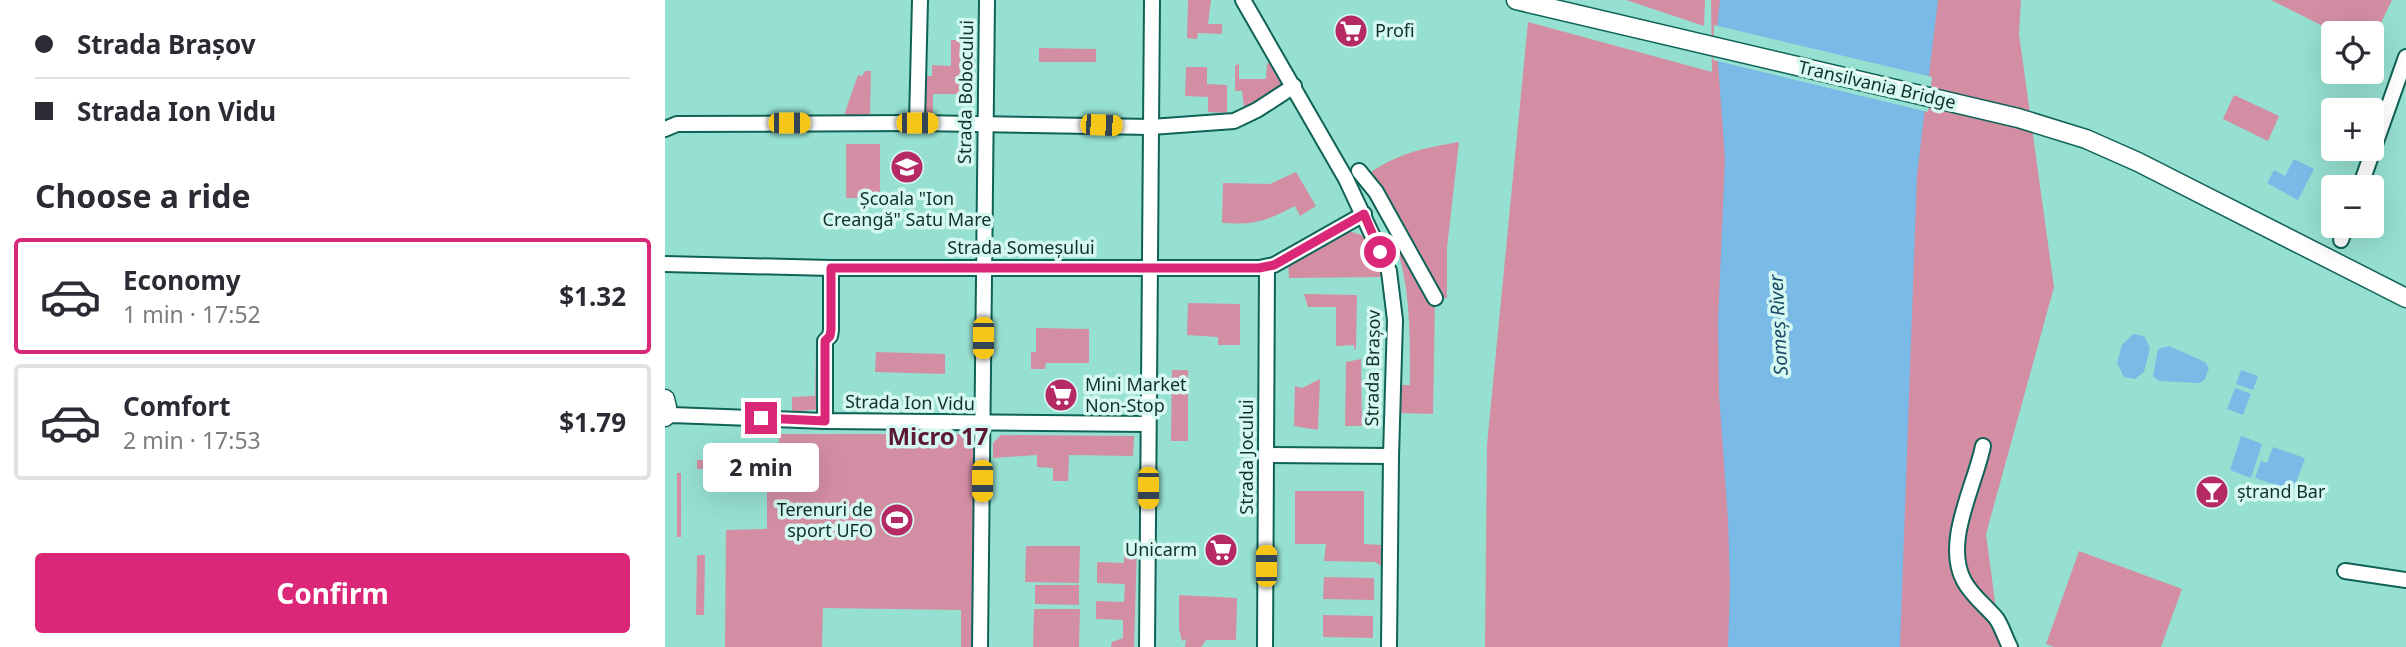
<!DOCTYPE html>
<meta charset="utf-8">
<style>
:root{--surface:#fff;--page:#f2f2f3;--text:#2b2b33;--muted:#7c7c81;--line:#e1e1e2;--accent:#db2777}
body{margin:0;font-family:"Noto Sans",sans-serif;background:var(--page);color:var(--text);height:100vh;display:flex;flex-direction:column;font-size:26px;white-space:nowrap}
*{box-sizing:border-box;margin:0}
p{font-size:23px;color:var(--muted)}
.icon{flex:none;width:38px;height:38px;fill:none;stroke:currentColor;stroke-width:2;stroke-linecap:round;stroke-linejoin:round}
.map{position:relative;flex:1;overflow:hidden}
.sheet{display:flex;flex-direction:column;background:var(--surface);width:665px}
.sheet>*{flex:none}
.hud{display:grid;align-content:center;height:154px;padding:0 35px;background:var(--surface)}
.fabs{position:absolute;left:1656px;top:21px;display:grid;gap:14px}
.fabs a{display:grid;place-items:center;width:63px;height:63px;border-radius:7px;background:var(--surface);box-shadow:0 7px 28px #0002;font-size:35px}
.end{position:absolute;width:32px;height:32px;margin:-16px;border:9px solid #db2777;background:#fff;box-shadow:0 0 0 4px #fff}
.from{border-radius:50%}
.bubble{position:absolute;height:49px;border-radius:7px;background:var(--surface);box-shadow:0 7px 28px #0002;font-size:23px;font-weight:700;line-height:49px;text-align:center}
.car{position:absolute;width:21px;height:42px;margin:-21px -10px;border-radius:9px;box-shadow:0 0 5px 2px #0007;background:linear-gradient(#f5c518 24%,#345 0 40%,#f5c518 0 76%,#345 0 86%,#f5c518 0)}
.hud b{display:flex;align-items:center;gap:24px;height:66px;font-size:26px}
.hud b+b{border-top:2px solid var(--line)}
.hud i{width:18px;height:18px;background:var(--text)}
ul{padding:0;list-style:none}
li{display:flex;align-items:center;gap:21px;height:116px;margin:0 14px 10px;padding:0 21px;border:4px solid var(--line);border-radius:7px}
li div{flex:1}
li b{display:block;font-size:26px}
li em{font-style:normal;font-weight:700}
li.selected{border-color:var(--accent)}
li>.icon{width:63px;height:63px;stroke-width:1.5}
h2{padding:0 35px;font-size:32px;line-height:84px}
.primary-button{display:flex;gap:14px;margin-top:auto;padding:14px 35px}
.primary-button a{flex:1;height:80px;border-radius:7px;background:var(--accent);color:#fff;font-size:28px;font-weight:700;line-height:80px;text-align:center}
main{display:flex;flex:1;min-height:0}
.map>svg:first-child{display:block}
.green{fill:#d38ea3}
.water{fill:#7abae7}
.pier{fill:#96e0d1}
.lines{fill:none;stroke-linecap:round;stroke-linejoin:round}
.minor-casing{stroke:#0f6256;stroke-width:18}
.major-casing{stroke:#0f6256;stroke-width:21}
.minor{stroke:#fff;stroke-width:14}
.major{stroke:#fff;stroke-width:18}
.route{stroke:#db2777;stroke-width:9}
.labels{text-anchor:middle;stroke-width:7;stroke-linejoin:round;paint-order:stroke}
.poi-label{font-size:18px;fill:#11302a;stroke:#d5f8f0;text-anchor:start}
.street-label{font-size:18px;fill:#11302a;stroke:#d5f8f0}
.water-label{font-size:19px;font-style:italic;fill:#184968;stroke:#d5f8f0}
.district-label{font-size:24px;font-weight:bold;fill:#5c1933;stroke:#d5f8f0}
</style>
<main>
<section class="sheet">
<div class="hud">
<b><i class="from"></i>Strada Brașov</b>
<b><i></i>Strada Ion Vidu</b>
</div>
<h2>Choose a ride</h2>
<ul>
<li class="selected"><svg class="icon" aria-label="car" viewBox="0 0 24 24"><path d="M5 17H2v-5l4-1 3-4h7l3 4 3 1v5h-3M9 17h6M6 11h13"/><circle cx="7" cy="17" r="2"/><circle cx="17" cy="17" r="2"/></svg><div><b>Economy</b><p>1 min · 17:52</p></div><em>$1.32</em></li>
<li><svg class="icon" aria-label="car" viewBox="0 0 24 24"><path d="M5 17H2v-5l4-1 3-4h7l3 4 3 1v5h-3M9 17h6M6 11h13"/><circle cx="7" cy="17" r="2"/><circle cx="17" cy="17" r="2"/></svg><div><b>Comfort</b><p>2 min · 17:53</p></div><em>$1.79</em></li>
</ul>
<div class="primary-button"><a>Confirm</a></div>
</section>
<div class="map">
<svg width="1741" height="647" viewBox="0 0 1741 647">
<rect width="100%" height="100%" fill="#96e0d1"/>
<g class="green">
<polygon points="523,0 546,0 543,24 557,24 557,34 533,33 532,39 522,38"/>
<polygon points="961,0 1040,0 1039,26"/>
<polygon points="1046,0 1356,0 1354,34 1389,287 1321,534 1336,647 820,647 822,445 863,22 1047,72"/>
<polygon points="1606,0 1727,0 1707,41 1711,43 1707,51 1706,33 1672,33"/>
<polygon points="286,40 306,40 306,53 296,53 295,90 294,94 268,94 268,113 259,112 259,76 267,76 267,65 286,66"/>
<polygon points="374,48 431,49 431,62 374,62"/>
<polygon points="574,63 574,79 601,79 602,63 617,67 629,86 580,116 577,91 570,91 570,66"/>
<polygon points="521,67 542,67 542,84 562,85 562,113 543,112 543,97 520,96"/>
<polygon points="200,71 206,71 205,115 233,117 177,121 193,75 197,76"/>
<polygon points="1569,95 1614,116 1603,141 1558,119"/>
<path d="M794,142L782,248V298H770L768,414L733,413L735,385H745C745,330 746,282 726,230L732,222L706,172C736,152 760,148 794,142Z"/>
<rect x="181" y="144" width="34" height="54"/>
<path d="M631,172L651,206L635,216L630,206C601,221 590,225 557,223L558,183L605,184Z"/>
<polygon points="681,230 705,238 719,277 624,278 623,261"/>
<polygon points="639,294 692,295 691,347 689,351 689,345 671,346 671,307 643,307"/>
<polygon points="523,303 575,304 575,345 553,345 553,337 522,335"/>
<polygon points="371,328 424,329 424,363 381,363 380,369 366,369 366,352 371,352"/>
<polygon points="151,348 158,348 155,409 127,412 127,397 150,396"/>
<polygon points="211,352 280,354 280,374 210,372"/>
<polygon points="696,359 697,426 680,426 681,362"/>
<polygon points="507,370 523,370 523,441 506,441"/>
<polygon points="655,379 653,430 629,426 630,386 637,388"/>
<polygon points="114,434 318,434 313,647 296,647 296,610 158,608 157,647 60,647 61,530 102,529 102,469 113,469"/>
<polygon points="336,435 469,436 468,456 404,455 403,481 388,481 388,468 372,467 372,455 328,458 328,443"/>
<rect x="32" y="460" width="31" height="9"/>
<rect x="12" y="473" width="4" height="64"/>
<polygon points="630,491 699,491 699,544 716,545 716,566 710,562 659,561 661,544 630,544"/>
<polygon points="459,545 472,548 469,647 446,647 447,642 458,638 458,620 431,619 431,601 459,602 460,584 432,583 432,562 459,563"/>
<polygon points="361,546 415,546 414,583 360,582"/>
<polygon points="1414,551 1517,589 1496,647 1389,647 1381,644"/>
<polygon points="32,555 40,555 39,615 31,615"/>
<polygon points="659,577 709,578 709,600 658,599"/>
<polygon points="370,585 414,585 414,605 370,604"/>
<polygon points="514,595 572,598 571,640 541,640 536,647 520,647 521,639 517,641 514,629"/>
<polygon points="369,609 415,609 414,647 368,647"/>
<polygon points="658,615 708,616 708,638 658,637"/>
</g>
<g class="water">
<polygon points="1055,0 1273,0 1252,175 1235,647 1063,647 1065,586 1063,519 1054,394 1053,322 1060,159 1051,36"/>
<polygon points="1629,159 1649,169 1633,200 1602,183 1609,170 1620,176"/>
<polygon points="1468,334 1479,336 1485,348 1479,372 1470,379 1459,377 1452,363 1457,345"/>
<polygon points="1504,346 1540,362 1544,368 1540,379 1535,383 1494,381 1488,376 1493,349"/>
<polygon points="1576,370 1593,376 1588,390 1571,384"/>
<polygon points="1570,388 1586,394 1578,415 1562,409"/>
<polygon points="1576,436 1597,444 1586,478 1565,470"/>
<polygon points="1608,447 1640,458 1628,491 1590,478 1596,461 1602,463"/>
</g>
<polygon class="pier" points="1049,25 1267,77 1263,112 1048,60"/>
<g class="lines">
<defs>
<g id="minor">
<polyline points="578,0 681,179 724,271 730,320 726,456 724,647"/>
<polyline points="252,123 255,0"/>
<polyline points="0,129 12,124 252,123 486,127 569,121 592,110 629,86"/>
<polyline points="694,171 711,192 770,298"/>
<polyline points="1695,187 1741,57"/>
<polyline points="1676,240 1681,226"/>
<polyline points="0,264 166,268 594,268 609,265 699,214"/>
<polyline points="0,417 7,415 160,421 483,424"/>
<polyline points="160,421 160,341 165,336 166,330 166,268"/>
<path d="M1318,446C1310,486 1278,542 1299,581C1307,596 1320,605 1331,618C1337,626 1340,638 1345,647"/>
<polyline points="601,455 726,456"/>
<polyline points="1680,571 1741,580"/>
<polyline points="315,647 322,0"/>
<polyline points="482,647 487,0"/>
<polyline points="600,647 602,267"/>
</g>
<g id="major">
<polyline points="851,0 1353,118 1421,139 1473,162 1741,298"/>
<polyline points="0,399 2,407 0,417"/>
</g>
</defs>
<use href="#minor" class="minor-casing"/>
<use href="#major" class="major-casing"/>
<use href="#minor" class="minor"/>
<use href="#major" class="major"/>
</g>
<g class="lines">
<polyline class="route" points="96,418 160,421 160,341 165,336 166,330 166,268 594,268 609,265 699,214 715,252"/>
</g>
<defs>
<symbol id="supermarket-disc" viewBox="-11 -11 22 22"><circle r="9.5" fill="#b52a65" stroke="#d5f8f0"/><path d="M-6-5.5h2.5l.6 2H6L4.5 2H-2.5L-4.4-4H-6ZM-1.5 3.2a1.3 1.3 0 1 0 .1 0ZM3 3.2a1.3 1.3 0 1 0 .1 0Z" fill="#fff"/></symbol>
<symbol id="school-disc" viewBox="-11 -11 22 22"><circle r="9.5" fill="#b52a65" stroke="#d5f8f0"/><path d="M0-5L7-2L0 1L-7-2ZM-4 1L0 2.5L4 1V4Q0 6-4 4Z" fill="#fff"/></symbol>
<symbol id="bar-disc" viewBox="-11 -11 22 22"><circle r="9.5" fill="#b52a65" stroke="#d5f8f0"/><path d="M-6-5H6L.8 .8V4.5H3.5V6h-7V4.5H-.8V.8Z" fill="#fff"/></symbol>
<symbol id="stadium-disc" viewBox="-11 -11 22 22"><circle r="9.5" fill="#b52a65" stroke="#d5f8f0"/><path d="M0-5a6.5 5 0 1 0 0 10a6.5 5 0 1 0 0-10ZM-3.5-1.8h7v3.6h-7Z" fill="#fff"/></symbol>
</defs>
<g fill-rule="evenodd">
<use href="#supermarket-disc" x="667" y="12" width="38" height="38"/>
<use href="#school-disc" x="223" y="148" width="38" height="38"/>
<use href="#supermarket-disc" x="377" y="376" width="38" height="38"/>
<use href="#bar-disc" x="1528" y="473" width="38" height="38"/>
<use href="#stadium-disc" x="213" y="501" width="38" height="38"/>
<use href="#supermarket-disc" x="537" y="531" width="38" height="38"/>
</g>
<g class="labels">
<g class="poi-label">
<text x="710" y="37">Profi</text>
<text x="242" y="205" text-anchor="middle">Școala "Ion<tspan x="242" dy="21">Creangă" Satu Mare</tspan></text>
<text x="420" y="391">Mini Market<tspan x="420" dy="21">Non-Stop</tspan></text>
<text x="1572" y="498">ștrand Bar</text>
<text x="208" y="516" text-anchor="end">Terenuri de<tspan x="208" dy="21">sport UFO</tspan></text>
<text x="532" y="556" text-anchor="end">Unicarm</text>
</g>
<g class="street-label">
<text transform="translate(1212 85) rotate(13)" y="6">Transilvania Bridge</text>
<text transform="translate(301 92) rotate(-89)" y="6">Strada Bobocului</text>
<text x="356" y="254">Strada Someșului</text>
<text transform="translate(708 368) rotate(-89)" y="6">Strada Brașov</text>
<text transform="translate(245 403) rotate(1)" y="6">Strada Ion Vidu</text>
<text transform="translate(582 457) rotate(-90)" y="6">Strada Jocului</text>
</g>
<g class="water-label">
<text transform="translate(1113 325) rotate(-93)" y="7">Someș River</text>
</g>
<g class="district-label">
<text x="273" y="445">Micro 17</text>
</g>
</g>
</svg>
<div class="fabs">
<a><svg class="icon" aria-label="locate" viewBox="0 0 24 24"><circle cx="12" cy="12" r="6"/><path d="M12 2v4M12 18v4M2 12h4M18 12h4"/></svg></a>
<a>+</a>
<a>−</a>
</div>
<i class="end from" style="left:715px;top:252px"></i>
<i class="end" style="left:96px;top:418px"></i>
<div class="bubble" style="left:38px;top:443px;width:116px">2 min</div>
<i class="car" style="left:124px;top:123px;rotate:90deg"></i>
<i class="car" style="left:252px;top:123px;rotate:90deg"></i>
<i class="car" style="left:436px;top:125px;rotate:92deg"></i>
<i class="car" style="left:318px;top:338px;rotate:180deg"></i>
<i class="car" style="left:317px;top:481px;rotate:180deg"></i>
<i class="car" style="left:483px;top:488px;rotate:180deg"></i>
<i class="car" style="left:601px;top:566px;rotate:0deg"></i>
</div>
</main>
